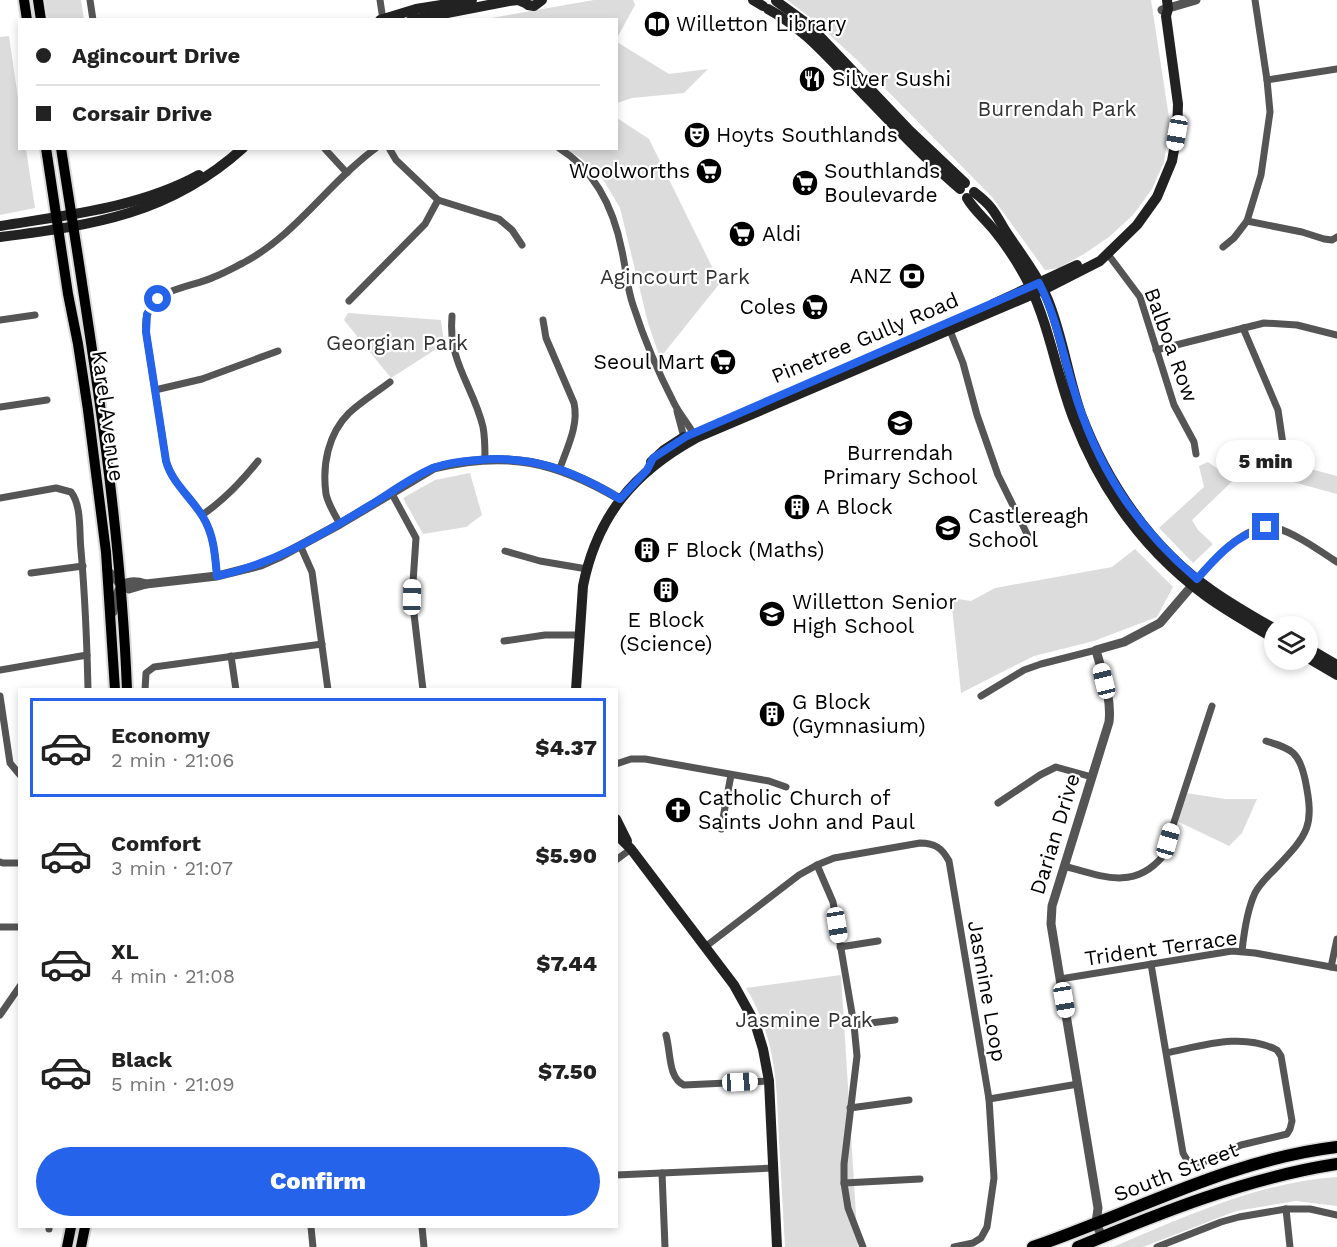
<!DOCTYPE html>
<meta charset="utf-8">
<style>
:root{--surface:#fff;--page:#f6f6f6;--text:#222;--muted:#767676;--line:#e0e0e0;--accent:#2563eb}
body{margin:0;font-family:"Work Sans",sans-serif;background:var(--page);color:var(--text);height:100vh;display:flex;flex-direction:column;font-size:22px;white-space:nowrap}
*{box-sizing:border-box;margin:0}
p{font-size:20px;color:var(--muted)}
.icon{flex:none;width:33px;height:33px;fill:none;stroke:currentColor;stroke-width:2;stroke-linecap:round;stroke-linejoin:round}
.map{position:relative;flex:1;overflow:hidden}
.details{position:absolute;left:18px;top:688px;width:600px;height:540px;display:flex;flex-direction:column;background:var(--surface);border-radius:0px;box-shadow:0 3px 9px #0003}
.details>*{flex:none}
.guide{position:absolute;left:18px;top:18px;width:600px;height:132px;border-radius:0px;box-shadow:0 3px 9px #0003;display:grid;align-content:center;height:132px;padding:0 18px;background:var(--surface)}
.fabs{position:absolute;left:1264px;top:616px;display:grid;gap:12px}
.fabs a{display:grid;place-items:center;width:54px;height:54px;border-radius:50%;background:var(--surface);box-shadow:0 3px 9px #0003;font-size:30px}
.end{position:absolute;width:27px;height:27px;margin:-14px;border:8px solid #2563eb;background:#fff;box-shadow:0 0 0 3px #fff}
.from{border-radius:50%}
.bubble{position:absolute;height:42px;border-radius:21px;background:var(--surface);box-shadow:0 3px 9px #0003;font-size:20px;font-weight:800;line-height:42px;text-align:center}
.car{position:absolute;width:18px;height:36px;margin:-18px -9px;border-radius:8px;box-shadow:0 0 4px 2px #0007;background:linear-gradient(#fff 24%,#345 0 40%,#fff 0 76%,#345 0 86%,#fff 0)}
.guide b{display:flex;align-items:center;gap:21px;height:57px;font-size:22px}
.guide b+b{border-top:2px solid var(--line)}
.guide i{width:15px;height:15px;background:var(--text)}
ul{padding:10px 0 0;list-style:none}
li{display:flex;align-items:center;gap:18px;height:99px;margin:0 12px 9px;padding:0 6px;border:3px solid transparent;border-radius:0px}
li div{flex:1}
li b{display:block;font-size:22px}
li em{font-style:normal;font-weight:800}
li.on{border-color:var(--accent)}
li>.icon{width:54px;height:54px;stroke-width:1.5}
.primary-button{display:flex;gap:12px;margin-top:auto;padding:12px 18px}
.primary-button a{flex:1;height:69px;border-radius:36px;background:var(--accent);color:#fff;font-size:24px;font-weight:800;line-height:69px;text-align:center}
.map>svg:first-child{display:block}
.green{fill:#dcdcdc}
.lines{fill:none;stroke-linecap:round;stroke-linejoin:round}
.primary-casing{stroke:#dbdbdb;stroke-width:14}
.trunk-casing{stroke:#dbdbdb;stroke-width:15}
.minor{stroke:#555;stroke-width:7}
.tertiary{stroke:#555;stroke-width:9}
.secondary{stroke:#222;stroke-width:10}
.primary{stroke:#000;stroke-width:10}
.trunk{stroke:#000;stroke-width:12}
.route{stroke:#2563eb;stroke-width:8}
.labels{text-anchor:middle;stroke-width:4.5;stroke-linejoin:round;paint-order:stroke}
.poi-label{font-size:21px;fill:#000;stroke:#fff;text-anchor:start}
.park-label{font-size:21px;fill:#333;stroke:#fff}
.street-label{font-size:21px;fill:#000;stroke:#fff}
</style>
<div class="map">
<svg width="1337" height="1247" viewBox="0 0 1337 1247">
<rect width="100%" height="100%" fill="#fff"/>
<g class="green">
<polygon points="45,0 81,0 84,19 48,19"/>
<polygon points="594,0 633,0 635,5 617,38 616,20 480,20"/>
<polygon points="787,0 1151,0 1170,124 1164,162 1152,189 1133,215 1109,237 1084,254 1059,268 1045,270 992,197 856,59 811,18"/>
<polygon points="9,36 19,105 20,148 26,149 35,208 0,215 0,37"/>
<polygon points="617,42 669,74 708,69 684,93 632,98 617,103"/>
<polygon points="617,118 649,139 720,283 660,358 648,323 620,208 604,181 582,159 567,149 616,148"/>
<polygon points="348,313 441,320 444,344 391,378 344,320"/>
<polygon points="1242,451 1337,476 1337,494 1245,469 1192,520 1198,530 1213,544 1193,563 1159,528 1204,487 1199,466 1208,462 1221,471"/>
<polygon points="470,473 482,515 466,527 423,534 403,498 435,480"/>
<polygon points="1135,549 1173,587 1157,617 1094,641 1034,656 961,693 951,598 971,601 995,588 1112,567"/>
<polygon points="1186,793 1225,799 1257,799 1242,833 1229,846 1177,821"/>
<path d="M841,975L858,1247H785C783,1211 781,1176 779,1140C777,1084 776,1038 746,988Z"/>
<path d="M1337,1177V1206L1296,1201L1236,1211L1143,1247H1113C1184,1217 1259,1182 1337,1177Z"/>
</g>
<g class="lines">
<defs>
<g id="primary">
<polyline points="24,0 27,20"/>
<polyline points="38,0 41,20"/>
<polyline points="46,148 68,294 78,344 88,410 106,552 115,690"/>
<path d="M61,148C89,329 120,508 127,690"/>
<polyline points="67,1247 71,1227"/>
<polyline points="81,1247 85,1227"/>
</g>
<g id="trunk">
<path d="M1033,1247C1135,1212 1229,1160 1337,1147"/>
<path d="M1078,1247C1162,1212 1247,1178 1337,1164"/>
</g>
</defs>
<use href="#primary" class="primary-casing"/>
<use href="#trunk" class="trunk-casing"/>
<g class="minor">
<polyline points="90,0 93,20"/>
<polyline points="380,0 383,20"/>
<polyline points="1267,80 1337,69"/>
<polyline points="324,148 347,173"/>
<polyline points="389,148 396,160 438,200 499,219 512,230 522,245"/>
<path d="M559,148C596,171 614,210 622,251C626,269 627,288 633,305C644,339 658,372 674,403C680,415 690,426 696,438"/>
<polyline points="1247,221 1302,232 1324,239 1332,240 1337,237"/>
<polyline points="1223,247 1234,238 1247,221 1261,175 1270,112 1267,80 1255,0"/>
<polyline points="1107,253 1140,297 1174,405 1194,442 1196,454"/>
<polyline points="349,301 425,224 438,200"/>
<path d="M452,316C448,363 473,385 483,427C485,437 485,448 485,459"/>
<polyline points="0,320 35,315"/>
<path d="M543,320L546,338L574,403C579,425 567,448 560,468"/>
<polyline points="949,328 963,363 977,415 998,475 1029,538"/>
<polyline points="1243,328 1278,410 1284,451"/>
<polyline points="1156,350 1264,323 1297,325 1337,335"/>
<polyline points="155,390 202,379 278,351"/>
<polyline points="0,407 47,400"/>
<polyline points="677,411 685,441"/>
<polyline points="391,492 416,538 412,597 423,690"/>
<path d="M0,498L56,488L71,492C82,506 79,533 81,550C85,597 87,643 88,690"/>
<path d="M202,515C223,501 242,481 258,461"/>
<path d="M340,524C335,515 328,504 326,494C322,465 328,434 349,413C362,401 377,392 390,382"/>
<polyline points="300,545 312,572 328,690"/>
<polyline points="505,551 540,561 587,569"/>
<polyline points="31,573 83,566"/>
<path d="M217,576C215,556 214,535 203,517C191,497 172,483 166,461L146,332C145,323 145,314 151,306C164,288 195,286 214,277C224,273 233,268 243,263C296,235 328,183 376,148"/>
<path d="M1197,579C1214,560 1246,521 1276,528C1295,533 1320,551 1337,562"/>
<polyline points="504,641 545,635 579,635"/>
<polyline points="231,656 236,690"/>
<polyline points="0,670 87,655"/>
<polyline points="145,690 146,673 154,667 322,644"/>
<polyline points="0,696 10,763 20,775"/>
<polyline points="981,696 1024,670 1041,664 1096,650"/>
<polyline points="616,764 631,759 645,759 769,781 786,787"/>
<polyline points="998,803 1040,775 1056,767 1092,777"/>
<polyline points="721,829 731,775"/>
<polyline points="616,860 631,849"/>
<polyline points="0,862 3,863 20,863"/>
<polyline points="817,865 833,902 854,1025 857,1056 844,1164 844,1183 848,1208 863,1247"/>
<path d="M1064,866C1101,876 1134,891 1163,856L1212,706"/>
<polyline points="0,927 20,927"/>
<path d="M705,947L799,875L817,865L834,858L920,843C935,843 942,848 949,861L989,1099L994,1178L987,1227L981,1238L973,1243L954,1247"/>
<polyline points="840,947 878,941"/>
<path d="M1242,951C1244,932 1247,910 1255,893C1260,883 1268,876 1276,868C1308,834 1315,827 1305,779C1299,752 1292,749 1266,741"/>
<path d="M1151,964L1166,1053C1202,1046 1242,1032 1277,1050L1281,1056L1292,1121L1290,1129L1287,1134L1241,1145L1199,1164C1190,1164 1187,1161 1183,1153L1166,1053"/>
<polyline points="1331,967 1337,939"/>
<polyline points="1060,979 1232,951 1255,953 1337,968"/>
<polyline points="0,1015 20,986"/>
<polyline points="854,1025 895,1020"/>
<path d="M666,1035C671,1053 668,1078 684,1085L769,1081"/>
<polyline points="989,1099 1078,1084"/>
<polyline points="850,1108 909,1100"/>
<polyline points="662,1173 665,1247"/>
<polyline points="616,1175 773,1168"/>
<polyline points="844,1183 920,1179"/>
<polyline points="1286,1209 1290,1247"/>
<polyline points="311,1227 313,1247"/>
<polyline points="422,1227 424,1247"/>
<polyline points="49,1229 49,1227"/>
<polyline points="1157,1247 1221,1222 1239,1217 1286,1209 1310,1209 1337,1215"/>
</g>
<g class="tertiary">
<polyline points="1162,10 1196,0"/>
<path d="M107,570L122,586L129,589L146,584L217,576L261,565L279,557L340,524L434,468C508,450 556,461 620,499"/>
<path d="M113,612C116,590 121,576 146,584"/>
<path d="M1102,1237L1096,1223L1098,1208L1051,924L1052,906L1109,722C1112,698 1102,673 1096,650L1124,642L1160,623L1196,581"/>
</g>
<g class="secondary">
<polyline points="523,0 528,5 534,6 542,0"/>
<polyline points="753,0 763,6"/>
<polyline points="776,1 809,25 910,131 965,183"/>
<path d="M768,9C801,27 823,52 848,78C883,114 922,157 960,189"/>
<polyline points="380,20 416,9 472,0"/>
<polyline points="411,20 509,1 518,0 525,3"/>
<path d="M974,192C992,206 994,211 1005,230C1020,253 1037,274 1048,300C1063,337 1068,377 1081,414C1107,483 1152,549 1213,591C1233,605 1254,617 1275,629"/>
<path d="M967,198C973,209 985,219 993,229C1007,246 1020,266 1030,286C1050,329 1057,376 1074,420C1101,490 1145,551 1206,596C1228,612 1252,625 1275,639"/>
<path d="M0,226C67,215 139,208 199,175"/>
<path d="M0,237C94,225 170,214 243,148"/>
<polyline points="993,304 1077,265"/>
<polyline points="651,462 664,450 684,437"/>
<polyline points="1308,648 1337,665"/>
<polyline points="1308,658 1337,675"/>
<path d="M576,690L583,586C597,516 634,472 696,438L1043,290L1100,261L1137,225L1157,197L1172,161L1177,133L1178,104L1166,16L1168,9L1167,0"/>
<polyline points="616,819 627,841"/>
<polyline points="616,834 631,849 734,985 755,1023 763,1049 769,1081 777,1247"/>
</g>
<use href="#primary" class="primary"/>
<use href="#trunk" class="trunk"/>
</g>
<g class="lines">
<path class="route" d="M158,299L147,314L146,332L166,461C172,483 191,497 203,517C214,535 215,555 217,576C275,564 324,533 374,503C393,491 412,477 433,468C447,463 463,461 478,460C533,455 574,471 620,499L647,470L653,458L687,436L1039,283C1056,316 1062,351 1073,387C1096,466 1135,526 1197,579C1217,556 1236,535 1266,527"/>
</g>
<defs>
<symbol id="library-disc" viewBox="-11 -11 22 22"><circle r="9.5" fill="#000" stroke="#fff"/><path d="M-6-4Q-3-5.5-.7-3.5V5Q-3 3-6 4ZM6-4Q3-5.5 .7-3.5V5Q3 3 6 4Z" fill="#fff"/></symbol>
<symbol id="restaurant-disc" viewBox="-11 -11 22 22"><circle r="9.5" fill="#000" stroke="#fff"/><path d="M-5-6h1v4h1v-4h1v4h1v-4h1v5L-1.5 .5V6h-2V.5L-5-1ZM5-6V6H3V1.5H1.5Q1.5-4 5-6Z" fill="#fff"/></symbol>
<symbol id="theatre-disc" viewBox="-11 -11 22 22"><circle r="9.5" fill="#000" stroke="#fff"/><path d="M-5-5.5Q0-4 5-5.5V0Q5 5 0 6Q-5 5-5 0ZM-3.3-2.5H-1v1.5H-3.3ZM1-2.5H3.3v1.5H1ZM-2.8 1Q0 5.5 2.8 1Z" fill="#fff"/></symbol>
<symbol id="supermarket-disc" viewBox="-11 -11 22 22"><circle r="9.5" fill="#000" stroke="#fff"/><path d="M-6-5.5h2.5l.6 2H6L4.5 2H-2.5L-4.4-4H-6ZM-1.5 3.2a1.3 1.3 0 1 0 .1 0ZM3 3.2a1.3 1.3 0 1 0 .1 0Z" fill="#fff"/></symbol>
<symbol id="bank-disc" viewBox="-11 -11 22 22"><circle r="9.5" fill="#000" stroke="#fff"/><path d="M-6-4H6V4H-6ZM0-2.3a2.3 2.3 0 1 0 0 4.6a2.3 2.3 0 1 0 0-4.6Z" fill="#fff"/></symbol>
<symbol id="school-disc" viewBox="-11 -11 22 22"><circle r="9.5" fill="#000" stroke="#fff"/><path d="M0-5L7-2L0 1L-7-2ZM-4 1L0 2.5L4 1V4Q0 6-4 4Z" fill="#fff"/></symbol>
<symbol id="building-disc" viewBox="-11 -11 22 22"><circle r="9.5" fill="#000" stroke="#fff"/><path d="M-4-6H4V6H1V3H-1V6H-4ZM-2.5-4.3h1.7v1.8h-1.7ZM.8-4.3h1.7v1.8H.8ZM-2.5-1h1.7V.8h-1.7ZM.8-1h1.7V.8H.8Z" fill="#fff"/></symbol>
<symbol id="church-disc" viewBox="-11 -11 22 22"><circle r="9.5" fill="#000" stroke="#fff"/><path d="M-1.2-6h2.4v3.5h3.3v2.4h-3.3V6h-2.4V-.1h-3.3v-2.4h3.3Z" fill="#fff"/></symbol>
</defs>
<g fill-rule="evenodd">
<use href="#library-disc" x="642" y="9" width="30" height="30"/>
<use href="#restaurant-disc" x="797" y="64" width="30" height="30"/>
<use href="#theatre-disc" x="682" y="120" width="30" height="30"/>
<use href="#supermarket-disc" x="694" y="156" width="30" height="30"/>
<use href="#supermarket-disc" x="790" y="168" width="30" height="30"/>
<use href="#supermarket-disc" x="727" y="219" width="30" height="30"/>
<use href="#bank-disc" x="897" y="261" width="30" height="30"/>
<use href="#supermarket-disc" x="800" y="292" width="30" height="30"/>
<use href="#supermarket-disc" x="708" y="347" width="30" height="30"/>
<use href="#school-disc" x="885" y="408" width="30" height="30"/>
<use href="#building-disc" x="782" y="492" width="30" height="30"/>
<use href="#school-disc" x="933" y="513" width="30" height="30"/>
<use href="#building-disc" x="632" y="535" width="30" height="30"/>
<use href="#building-disc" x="651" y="575" width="30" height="30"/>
<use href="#school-disc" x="757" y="599" width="30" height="30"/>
<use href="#building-disc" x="757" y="699" width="30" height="30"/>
<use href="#church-disc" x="663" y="795" width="30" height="30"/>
</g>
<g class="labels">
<g class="poi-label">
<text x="676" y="31">Willetton Library</text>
<text x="832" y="86">Silver Sushi</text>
<text x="716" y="142">Hoyts Southlands</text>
<text x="690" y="178" text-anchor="end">Woolworths</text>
<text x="824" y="178">Southlands<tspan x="824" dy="24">Boulevarde</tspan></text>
<text x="762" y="241">Aldi</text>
<text x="892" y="283" text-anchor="end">ANZ</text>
<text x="796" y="314" text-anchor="end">Coles</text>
<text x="704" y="369" text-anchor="end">Seoul Mart</text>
<text x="900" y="460" text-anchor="middle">Burrendah<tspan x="900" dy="24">Primary School</tspan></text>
<text x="816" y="514">A Block</text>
<text x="968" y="523">Castlereagh<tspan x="968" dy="24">School</tspan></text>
<text x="666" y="557">F Block (Maths)</text>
<text x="792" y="609">Willetton Senior<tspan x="792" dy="24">High School</tspan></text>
<text x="666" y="627" text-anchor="middle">E Block<tspan x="666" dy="24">(Science)</tspan></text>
<text x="792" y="709">G Block<tspan x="792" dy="24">(Gymnasium)</tspan></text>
<text x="698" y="805">Catholic Church of<tspan x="698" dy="24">Saints John and Paul</tspan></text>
</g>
<g class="park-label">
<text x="1057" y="116">Burrendah Park</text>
<text x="675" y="284">Agincourt Park</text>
<text x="397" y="350">Georgian Park</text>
<text x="804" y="1027">Jasmine Park</text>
</g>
<g class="street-label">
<text transform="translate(865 338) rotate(-23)" y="7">Pinetree Gully Road</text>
<text transform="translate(1171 345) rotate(70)" y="7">Balboa Row</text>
<text transform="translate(108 416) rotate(82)" y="7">Karel Avenue</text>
<text transform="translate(1055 834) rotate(-73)" y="7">Darian Drive</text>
<text transform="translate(1161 948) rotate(-8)" y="7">Trident Terrace</text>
<text transform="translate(987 991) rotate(80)" y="7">Jasmine Loop</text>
<text transform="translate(1176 1172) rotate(-21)" y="7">South Street</text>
</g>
</g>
</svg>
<div class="fabs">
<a><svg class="icon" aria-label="layers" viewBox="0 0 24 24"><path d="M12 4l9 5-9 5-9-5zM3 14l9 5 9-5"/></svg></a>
</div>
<i class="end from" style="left:158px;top:299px"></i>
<i class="end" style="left:1266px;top:527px"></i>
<div class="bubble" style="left:1216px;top:440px;width:99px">5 min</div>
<i class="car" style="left:1177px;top:133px;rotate:190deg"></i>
<i class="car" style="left:412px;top:597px;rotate:1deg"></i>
<i class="car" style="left:1104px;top:681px;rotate:346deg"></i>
<i class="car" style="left:1168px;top:841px;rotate:16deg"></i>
<i class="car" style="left:837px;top:925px;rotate:171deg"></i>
<i class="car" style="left:1064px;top:1000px;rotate:170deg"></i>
<i class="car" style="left:740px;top:1082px;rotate:87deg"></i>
<div class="guide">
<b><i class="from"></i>Agincourt Drive</b>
<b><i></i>Corsair Drive</b>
</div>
<section class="details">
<ul>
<li class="on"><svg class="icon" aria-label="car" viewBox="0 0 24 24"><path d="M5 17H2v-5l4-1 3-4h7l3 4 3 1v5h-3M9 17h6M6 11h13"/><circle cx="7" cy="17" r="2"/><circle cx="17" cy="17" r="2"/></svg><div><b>Economy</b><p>2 min · 21:06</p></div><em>$4.37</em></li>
<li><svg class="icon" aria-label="car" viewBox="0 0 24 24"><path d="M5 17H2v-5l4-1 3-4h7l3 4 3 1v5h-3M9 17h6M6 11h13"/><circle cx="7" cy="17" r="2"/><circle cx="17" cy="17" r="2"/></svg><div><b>Comfort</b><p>3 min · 21:07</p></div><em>$5.90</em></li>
<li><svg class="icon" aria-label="car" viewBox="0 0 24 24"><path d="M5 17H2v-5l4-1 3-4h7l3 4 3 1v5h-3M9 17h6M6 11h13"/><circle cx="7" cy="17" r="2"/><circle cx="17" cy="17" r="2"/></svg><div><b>XL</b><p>4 min · 21:08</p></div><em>$7.44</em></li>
<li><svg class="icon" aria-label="car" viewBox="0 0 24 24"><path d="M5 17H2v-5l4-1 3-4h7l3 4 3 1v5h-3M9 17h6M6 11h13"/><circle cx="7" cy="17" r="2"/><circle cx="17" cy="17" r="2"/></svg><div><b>Black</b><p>5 min · 21:09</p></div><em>$7.50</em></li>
</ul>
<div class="primary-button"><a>Confirm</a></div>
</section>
</div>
